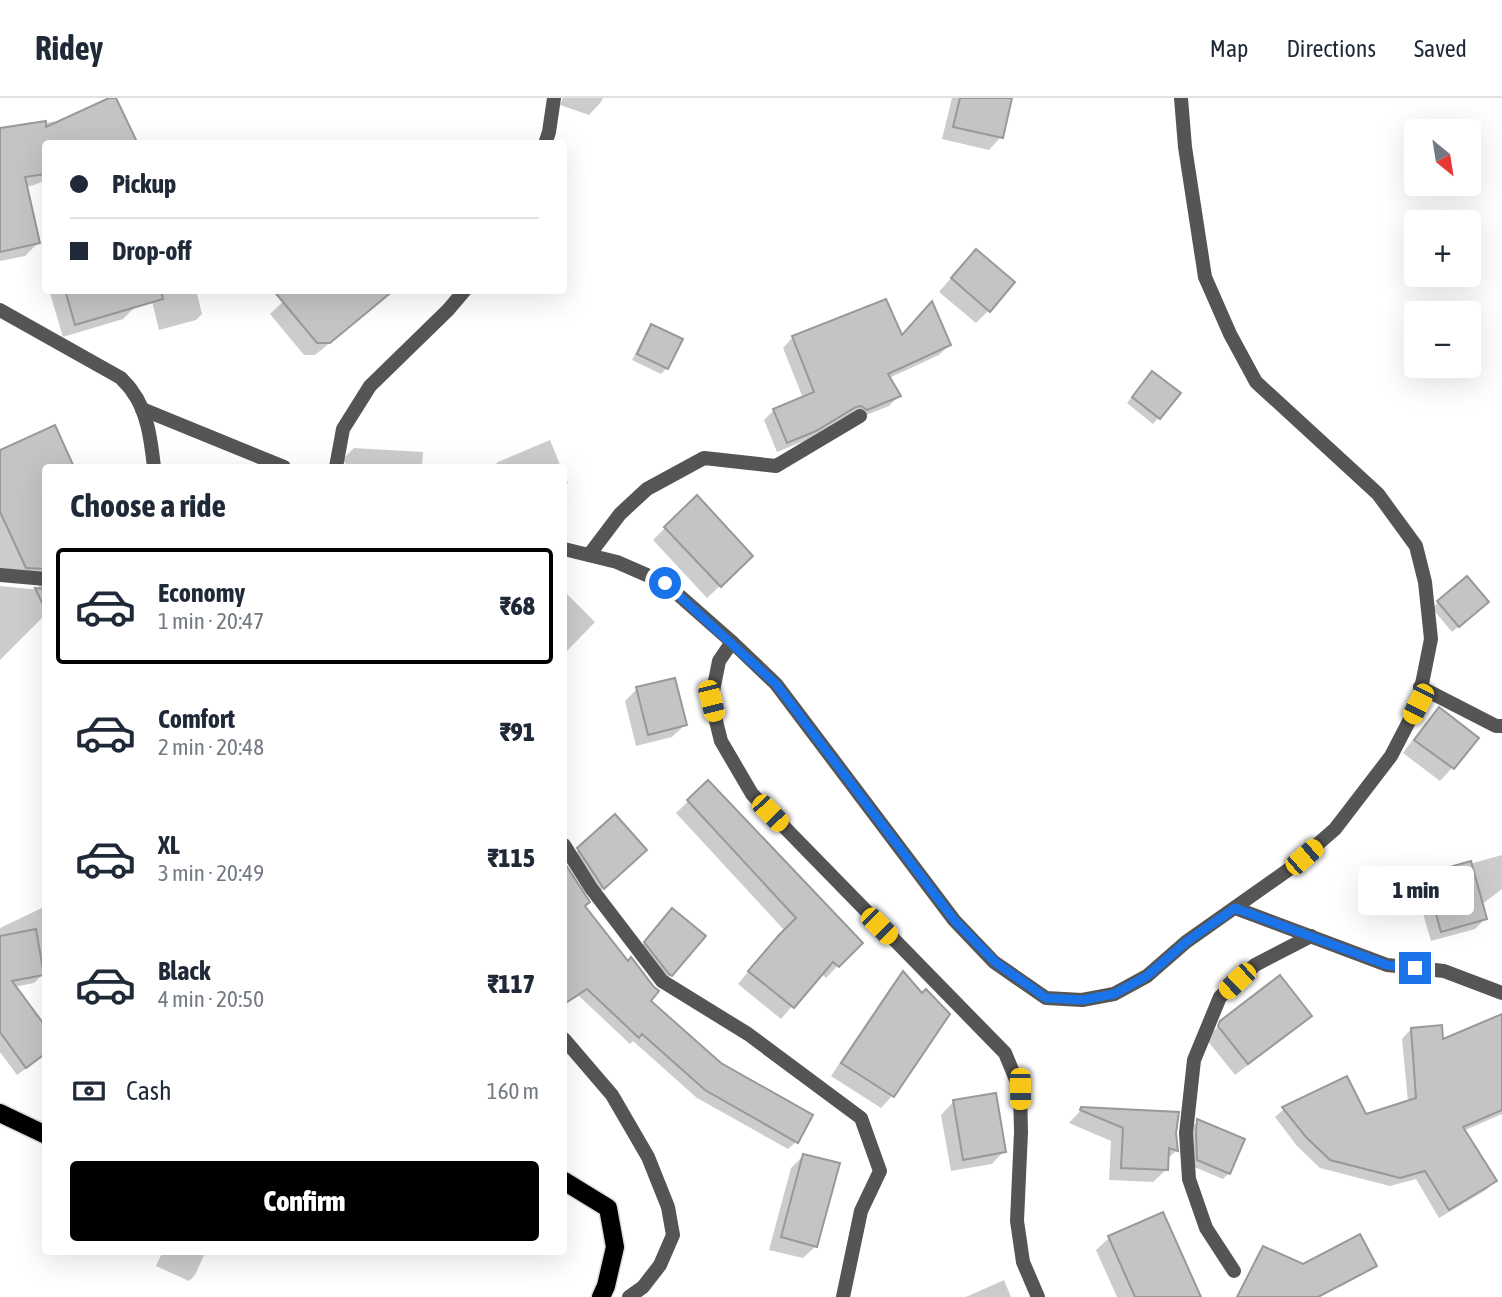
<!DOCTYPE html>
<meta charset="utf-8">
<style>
:root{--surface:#fff;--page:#f2f2f3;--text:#1f2937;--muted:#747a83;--line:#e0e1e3;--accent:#000}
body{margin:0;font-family:"Asap Condensed",sans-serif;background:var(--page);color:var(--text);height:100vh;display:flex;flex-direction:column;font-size:26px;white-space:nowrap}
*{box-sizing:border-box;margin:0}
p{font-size:23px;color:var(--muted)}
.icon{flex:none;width:38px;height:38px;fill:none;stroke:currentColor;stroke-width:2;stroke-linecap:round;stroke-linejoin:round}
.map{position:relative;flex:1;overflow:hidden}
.side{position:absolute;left:42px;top:366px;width:525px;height:791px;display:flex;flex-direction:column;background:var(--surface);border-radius:7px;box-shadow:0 7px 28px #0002}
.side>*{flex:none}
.hud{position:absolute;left:42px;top:42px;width:525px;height:154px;border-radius:7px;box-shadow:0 7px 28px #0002;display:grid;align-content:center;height:154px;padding:0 28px;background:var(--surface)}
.needle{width:46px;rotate:150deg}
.controls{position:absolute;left:1404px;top:21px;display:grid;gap:14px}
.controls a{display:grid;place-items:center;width:77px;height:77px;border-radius:7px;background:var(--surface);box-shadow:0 7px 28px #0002;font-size:35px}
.end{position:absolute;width:32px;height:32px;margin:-16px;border:9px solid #1a73e8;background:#fff;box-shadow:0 0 0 4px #fff}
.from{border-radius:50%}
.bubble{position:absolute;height:49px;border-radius:7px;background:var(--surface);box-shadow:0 7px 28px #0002;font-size:23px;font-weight:800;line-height:49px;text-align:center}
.car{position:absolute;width:21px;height:42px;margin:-21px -10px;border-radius:9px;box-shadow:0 0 5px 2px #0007;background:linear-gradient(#f5c518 24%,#345 0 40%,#f5c518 0 76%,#345 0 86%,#f5c518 0)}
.hud b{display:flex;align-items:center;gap:24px;height:66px;font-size:26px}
.hud b+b{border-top:2px solid var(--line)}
.hud i{width:18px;height:18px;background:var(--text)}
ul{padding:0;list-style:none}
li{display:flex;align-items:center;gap:21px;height:116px;margin:0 14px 10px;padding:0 14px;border:4px solid transparent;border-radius:7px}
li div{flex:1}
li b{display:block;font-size:26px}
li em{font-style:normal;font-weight:800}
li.on{border-color:var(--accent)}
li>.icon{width:63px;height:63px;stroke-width:1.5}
h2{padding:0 28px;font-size:32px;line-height:84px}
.pay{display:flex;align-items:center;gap:18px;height:77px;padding:0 28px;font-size:26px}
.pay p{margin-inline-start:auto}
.button{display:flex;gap:14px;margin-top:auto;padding:14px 28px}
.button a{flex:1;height:80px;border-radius:7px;background:var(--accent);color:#fff;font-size:28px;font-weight:800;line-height:80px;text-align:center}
header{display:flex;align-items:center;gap:42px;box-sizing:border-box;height:98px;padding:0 35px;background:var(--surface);border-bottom:2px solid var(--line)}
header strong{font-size:33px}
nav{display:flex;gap:38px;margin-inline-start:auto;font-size:24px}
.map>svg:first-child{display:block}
.shadow{fill:#0003}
.building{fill:#c4c4c4;stroke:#999;stroke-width:2}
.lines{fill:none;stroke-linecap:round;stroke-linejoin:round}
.primary-casing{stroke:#dbdbdb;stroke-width:21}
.minor{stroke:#555;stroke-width:14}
.primary{stroke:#000;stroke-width:18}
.route{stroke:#1a73e8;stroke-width:9}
</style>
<header>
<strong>Ridey</strong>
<nav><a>Map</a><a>Directions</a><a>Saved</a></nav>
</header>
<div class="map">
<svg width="1502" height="1199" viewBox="0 0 1502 1199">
<rect width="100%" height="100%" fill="#fff"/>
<g class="shadow">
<polygon points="114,0 46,46 46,82 34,87 25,89 38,145 25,158 0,163 0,32 64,22"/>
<polygon points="563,0 603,0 601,4 589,17 560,7"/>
<polygon points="952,0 1011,0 1001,39 989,52 942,41"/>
<polygon points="963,166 989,212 976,225 939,194"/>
<polygon points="49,192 131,192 136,208 123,221 63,239"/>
<polygon points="152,192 196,192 202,216 196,222 159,232 150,195"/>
<polygon points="295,192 379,203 367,215 315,257 304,257 270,216"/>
<polygon points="652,228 667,270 661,276 632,262 646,234"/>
<polygon points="793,239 901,239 949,247 939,257 889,280 899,298 889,308 856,321 850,318 844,319 804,343 777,354 764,322 774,312 803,300 783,250"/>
<polygon points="1146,281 1178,296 1153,326 1127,305"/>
<polygon points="54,329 72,369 46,369 46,525 42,520 0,562 0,488 41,492 38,487 0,482 0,354"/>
<polygon points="550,342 561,369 493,369 498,364"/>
<polygon points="354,350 423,354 422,369 349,369 342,362"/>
<polygon points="564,375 568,385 564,389"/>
<polygon points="665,430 739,470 707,500 653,442"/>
<polygon points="1466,481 1481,510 1452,534 1432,510"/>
<polygon points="564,493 595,524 564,556"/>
<polygon points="637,591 685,627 672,639 636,648 625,603"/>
<polygon points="1439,612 1476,640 1452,670 1440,683 1403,655 1426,624"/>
<polygon points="708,684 860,845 826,880 821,875 781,921 738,886 767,851 785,833 676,715"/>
<polygon points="579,752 639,758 597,796 573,758"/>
<polygon points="1502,757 1502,791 1481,807 1485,821 1475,831 1431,843 1415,788 1426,778"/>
<polygon points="564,767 587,804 583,808 649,903 796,1044 788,1051 697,1000 633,943 630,946 579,898 564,907"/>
<polygon points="46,808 46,873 34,885 14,889 46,932 46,956 17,977 0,954 0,830"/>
<polygon points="666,818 671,877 665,883 639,851"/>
<polygon points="903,876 922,897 948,916 892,998 881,1010 831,978 892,887"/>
<polygon points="1309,918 1297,930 1235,977 1207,942 1208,938 1222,925"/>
<polygon points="1502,930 1502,1016 1463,1033 1495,1083 1486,1092 1439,1120 1416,1081 1390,1088 1320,1070 1297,1048 1275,1019 1284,1011 1365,1018 1408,1004 1402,941 1411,931 1442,943"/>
<polygon points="953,1004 1004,1053 992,1066 951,1073 941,1017"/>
<polygon points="1082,1011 1176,1015 1176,1053 1166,1062 1166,1072 1153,1084 1109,1082 1111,1043 1069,1025"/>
<polygon points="1198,1023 1229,1075 1223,1081 1192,1068 1192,1029"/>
<polygon points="803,1058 816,1148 803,1160 769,1152 791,1070"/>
<polygon points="1109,1140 1173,1199 1117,1199 1096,1152"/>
<polygon points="163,1153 206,1153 195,1177 189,1183 156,1168"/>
<polygon points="1324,1160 1375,1168 1369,1173 1340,1189"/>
<polygon points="1004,1182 1011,1199 966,1199"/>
</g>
<g class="building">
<polygon points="109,0 116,0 138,46 46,46 46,76 25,79 40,145 0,154 0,30 46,23 46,29"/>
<polygon points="960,0 1012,0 1003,40 953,29"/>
<polygon points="976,151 1015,184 990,214 951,180"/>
<polygon points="65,192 161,192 163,201 75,227"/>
<polygon points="273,192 394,192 330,245 317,245"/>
<polygon points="886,201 902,237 932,203 951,247 888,276 901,298 867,312 861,308 856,309 816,333 787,345 773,311 814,294 792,238"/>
<polygon points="651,226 683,241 668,271 637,256"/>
<polygon points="1152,273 1181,295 1160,321 1132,299"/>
<polygon points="55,327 74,369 46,369 46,471 26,470 0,414 0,352"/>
<polygon points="697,397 753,458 721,489 664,429"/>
<polygon points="1467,478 1489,504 1459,529 1437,503"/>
<polygon points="35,490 46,491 46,513"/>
<polygon points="675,580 687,627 648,637 636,589"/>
<polygon points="1439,609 1479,640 1454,671 1414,642"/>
<polygon points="708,682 863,845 839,869 833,864 794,910 748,873 779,837 796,820 687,702"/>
<polygon points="615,716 647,752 604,791 577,750"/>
<polygon points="1471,763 1487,821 1441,834 1425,776"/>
<polygon points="564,764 590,804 585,808 628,863 631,859 654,889 659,893 651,903 721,965 813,1017 798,1045 705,992 642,936 639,940 587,891 564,906"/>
<polygon points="672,810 706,838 672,878 669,876 644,844"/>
<polygon points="36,831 44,877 12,883 46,929 46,955 26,970 0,934 0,838"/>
<polygon points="903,873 922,895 926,891 950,916 894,999 841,965"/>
<polygon points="1280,877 1312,918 1248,966 1218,928 1220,923"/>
<polygon points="1502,916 1502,1012 1463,1029 1497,1083 1449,1112 1425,1073 1400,1080 1330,1062 1306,1039 1282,1009 1347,978 1366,1016 1416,1000 1411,930 1442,927 1443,941"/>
<polygon points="996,995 1006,1054 963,1062 953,1002"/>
<polygon points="1081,1009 1179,1014 1176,1035 1178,1053 1169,1050 1168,1072 1121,1070 1123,1030 1080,1012"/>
<polygon points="1197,1021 1245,1041 1230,1076 1197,1062 1196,1035"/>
<polygon points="803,1056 840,1065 817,1149 781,1139"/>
<polygon points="1163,1114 1201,1199 1135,1199 1108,1138"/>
<polygon points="1360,1136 1377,1168 1318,1199 1237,1199 1263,1148 1303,1166"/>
</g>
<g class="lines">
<defs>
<g id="primary">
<polyline points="0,1015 46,1037"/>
<polyline points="564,1083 608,1110 615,1149 606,1188 601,1199"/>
</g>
</defs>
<use href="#primary" class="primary-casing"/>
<g class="minor">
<polyline points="545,46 549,34 554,0"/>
<path d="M0,212L121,280C124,284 129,288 132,293C148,314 151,344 154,369"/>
<polyline points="142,311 284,369"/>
<polyline points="336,369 343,331 370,288 448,212 465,192"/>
<polyline points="564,451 617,464 665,485 732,544 776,586 954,822 994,864 1046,900 1082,902 1114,896 1147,878 1186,844 1288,772 1335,731 1391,658 1418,606 1431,541 1425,484 1416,448 1378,396 1256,284 1230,236 1205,179 1185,49 1181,0"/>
<polyline points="589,457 620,416 647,391 704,360 776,368 860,318"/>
<polyline points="0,477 46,481"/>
<polyline points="732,544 719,563 711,603 721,643 752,696 1005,955 1020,991 1021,1034 1017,1123 1023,1164 1038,1199"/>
<polyline points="1420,589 1496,628 1502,628"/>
<polyline points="564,747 591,790 662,883 748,936 861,1020 880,1073 861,1113 843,1199"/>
<polyline points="1235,810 1387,867 1444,873 1502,895"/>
<polyline points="564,941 612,997 648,1059 668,1109 673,1137 660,1167 643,1189 629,1199"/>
<polyline points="1234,1173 1206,1130 1189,1081 1186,1035 1194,962 1220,899 1255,867 1311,838"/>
</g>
<use href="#primary" class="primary"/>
</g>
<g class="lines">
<polyline class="route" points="665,485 776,586 954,822 995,864 1046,900 1082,902 1114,896 1147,878 1186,844 1235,810 1387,867 1415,870"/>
</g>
</svg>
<div class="controls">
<a><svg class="needle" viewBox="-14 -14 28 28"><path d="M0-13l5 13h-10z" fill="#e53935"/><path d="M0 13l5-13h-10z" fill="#747a83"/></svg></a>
<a>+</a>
<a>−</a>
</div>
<i class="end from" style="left:665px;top:485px"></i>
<i class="end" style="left:1415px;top:870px"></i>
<div class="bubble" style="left:1358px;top:768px;width:116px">1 min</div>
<i class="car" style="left:711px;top:603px;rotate:166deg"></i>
<i class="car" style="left:1418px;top:606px;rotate:207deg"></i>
<i class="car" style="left:770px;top:715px;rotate:136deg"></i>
<i class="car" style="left:1304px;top:759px;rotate:49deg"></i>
<i class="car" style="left:879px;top:828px;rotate:135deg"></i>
<i class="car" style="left:1237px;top:883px;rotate:227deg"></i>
<i class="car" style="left:1020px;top:991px;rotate:179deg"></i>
<div class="hud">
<b><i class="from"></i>Pickup</b>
<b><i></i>Drop-off</b>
</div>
<section class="side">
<h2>Choose a ride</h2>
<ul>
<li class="on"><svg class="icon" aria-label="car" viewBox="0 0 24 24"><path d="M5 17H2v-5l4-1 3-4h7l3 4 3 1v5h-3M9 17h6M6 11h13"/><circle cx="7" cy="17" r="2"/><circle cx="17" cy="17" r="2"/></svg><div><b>Economy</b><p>1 min · 20:47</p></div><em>₹68</em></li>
<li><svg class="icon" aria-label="car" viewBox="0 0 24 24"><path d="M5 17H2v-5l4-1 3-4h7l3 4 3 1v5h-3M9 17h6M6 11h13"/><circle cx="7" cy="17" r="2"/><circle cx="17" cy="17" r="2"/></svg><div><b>Comfort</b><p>2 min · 20:48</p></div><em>₹91</em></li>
<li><svg class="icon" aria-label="car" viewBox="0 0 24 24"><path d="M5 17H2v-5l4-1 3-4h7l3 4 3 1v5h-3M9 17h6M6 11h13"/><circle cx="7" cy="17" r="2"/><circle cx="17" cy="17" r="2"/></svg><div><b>XL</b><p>3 min · 20:49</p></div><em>₹115</em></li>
<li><svg class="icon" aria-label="car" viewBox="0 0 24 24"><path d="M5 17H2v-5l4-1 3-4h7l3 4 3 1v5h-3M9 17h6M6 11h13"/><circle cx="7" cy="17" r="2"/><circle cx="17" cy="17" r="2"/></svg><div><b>Black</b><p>4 min · 20:50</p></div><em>₹117</em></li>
</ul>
<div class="pay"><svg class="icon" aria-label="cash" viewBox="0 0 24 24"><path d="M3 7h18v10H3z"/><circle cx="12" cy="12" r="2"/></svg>Cash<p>160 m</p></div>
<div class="button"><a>Confirm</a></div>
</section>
</div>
